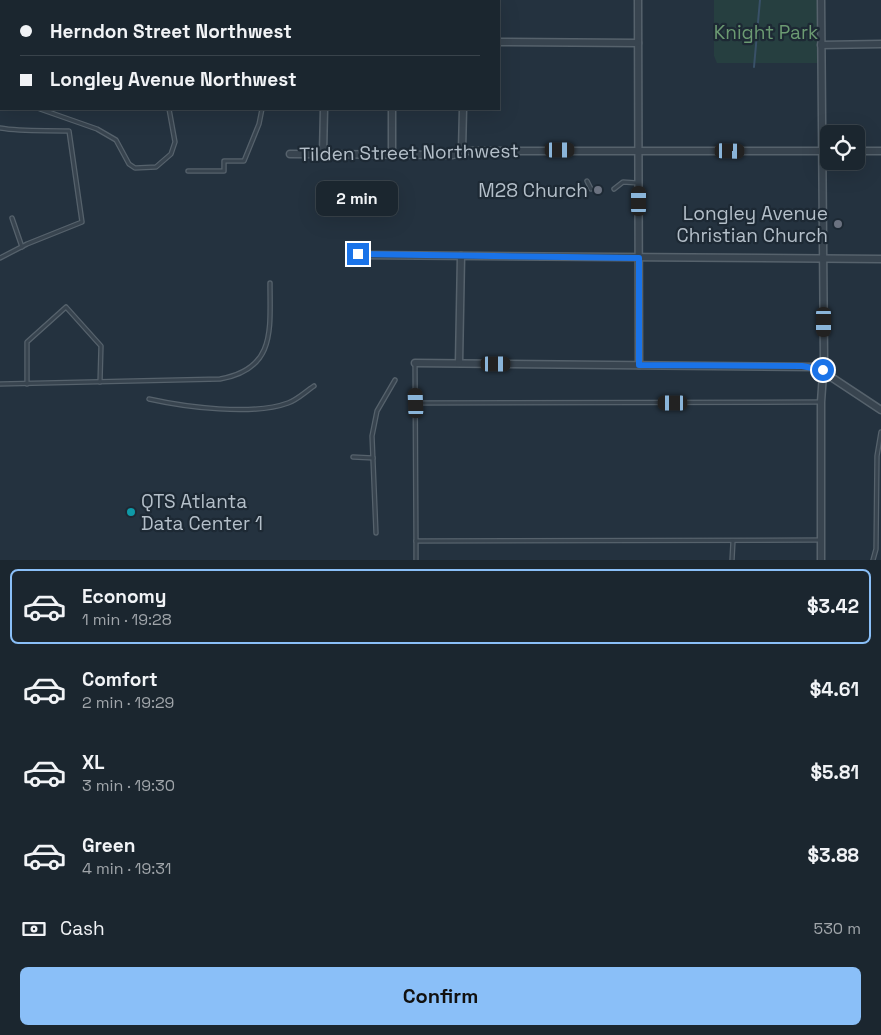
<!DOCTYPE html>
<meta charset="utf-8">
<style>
:root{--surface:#1b262f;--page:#28323b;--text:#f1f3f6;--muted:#a0a5aa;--line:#39434b;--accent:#8abff8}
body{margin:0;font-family:"Space Grotesk",sans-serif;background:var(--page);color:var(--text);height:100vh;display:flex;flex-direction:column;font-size:19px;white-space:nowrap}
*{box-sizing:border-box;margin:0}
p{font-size:16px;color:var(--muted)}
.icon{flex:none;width:28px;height:28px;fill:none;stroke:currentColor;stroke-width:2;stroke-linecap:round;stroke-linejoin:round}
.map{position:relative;height:560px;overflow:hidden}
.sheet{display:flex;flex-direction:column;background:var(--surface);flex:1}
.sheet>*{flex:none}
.guide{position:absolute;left:0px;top:0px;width:500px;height:110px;box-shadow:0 5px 20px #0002,0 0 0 1px var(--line);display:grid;align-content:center;height:110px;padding:0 20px;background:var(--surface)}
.fabs{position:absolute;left:820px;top:125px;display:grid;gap:10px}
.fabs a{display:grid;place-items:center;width:45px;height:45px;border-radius:8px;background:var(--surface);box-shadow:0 5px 20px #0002,0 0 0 1px var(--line);font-size:25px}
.end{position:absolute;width:22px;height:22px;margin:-11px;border:6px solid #1a73e8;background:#fff;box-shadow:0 0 0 2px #fff}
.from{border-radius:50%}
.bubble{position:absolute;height:35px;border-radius:8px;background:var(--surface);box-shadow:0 5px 20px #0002,0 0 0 1px var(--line);font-size:16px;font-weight:800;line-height:35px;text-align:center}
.car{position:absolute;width:15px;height:30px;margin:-15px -8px;border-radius:6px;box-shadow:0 0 4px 1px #0007;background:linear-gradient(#222 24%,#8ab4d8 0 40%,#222 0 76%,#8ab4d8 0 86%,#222 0)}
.guide b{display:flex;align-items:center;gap:18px;height:48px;font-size:19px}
.guide b+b{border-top:1px solid var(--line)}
.guide i{width:12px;height:12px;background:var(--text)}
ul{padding:9px 0 0;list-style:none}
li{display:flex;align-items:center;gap:15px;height:75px;margin:0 10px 8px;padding:0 10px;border:2px solid transparent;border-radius:8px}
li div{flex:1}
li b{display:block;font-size:19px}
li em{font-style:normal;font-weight:800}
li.active{border-color:var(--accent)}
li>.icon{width:45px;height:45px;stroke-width:1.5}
.pay{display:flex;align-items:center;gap:12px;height:55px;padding:0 20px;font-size:19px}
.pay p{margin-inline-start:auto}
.cta{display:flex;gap:10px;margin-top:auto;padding:10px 20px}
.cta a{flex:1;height:58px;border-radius:8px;background:var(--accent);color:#111;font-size:20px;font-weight:800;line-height:58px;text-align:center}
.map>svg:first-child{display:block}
.green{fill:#263f40}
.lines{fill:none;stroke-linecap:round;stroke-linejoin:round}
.stream{stroke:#395168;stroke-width:2}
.service-casing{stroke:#56626c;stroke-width:5.5}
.minor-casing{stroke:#56626c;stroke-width:9}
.secondary-casing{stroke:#56626c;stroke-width:11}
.service{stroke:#38444f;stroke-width:3}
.minor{stroke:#38444f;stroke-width:6}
.secondary{stroke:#465362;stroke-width:9}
.route{stroke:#1a73e8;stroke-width:6}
.worship-dot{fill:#6b7280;stroke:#1d2934;stroke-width:2}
.culture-dot{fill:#0f9aa8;stroke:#1d2934;stroke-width:2}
.labels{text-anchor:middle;stroke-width:4.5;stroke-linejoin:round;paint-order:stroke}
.park-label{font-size:19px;fill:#6b9a72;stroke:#1d2934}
.street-label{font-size:19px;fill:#b4bfc9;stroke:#1d2934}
.poi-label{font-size:19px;fill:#b4bfc9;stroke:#1d2934;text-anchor:end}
</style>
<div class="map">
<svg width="881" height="560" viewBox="0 0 881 560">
<rect width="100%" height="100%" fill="#24323f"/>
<polygon class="green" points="714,0 818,0 818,63 717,63 714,56"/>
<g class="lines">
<polyline class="stream" points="754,67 760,0"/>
<defs>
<g id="service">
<polyline points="125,0 127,1"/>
<polyline points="237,0 237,1"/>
<polyline points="115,1 118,0"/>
<polyline points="0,91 1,92"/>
<polyline points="40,109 97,129 116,140 129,164 135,168 156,167 171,154 175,142 169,109"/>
<path d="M0,128C23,132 46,130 69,131L82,222L27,244L0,258"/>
<polyline points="188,171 224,171 224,161 244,161 259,124 262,109"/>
<polyline points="587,181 591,189"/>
<polyline points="614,189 623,182 638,183"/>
<polyline points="12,218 22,247"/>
<polyline points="415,364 416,541 821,540"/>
<path d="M0,384L220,379C276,369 270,330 270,283"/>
<polyline points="27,384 27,342 66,307 101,346 100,382"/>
<path d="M149,399C185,407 253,416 288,403C297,400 305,392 314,386"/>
<polyline points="416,403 820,402"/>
<polyline points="353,457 373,458"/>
<polyline points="376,533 372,436 377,411 395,380"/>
<polyline points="416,541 416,560"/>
<polyline points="732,560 733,541"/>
<polyline points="873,560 876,549 877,456 881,432"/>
</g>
<g id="minor">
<polyline points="638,0 639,365"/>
<polyline points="821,0 824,360 821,402 821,560"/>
<polyline points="325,1 325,0"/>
<polyline points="394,1 394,0"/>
<polyline points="464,1 464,0"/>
<polyline points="499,42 638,43"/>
<polyline points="821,45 881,44"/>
<polyline points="462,151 463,109"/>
<polyline points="856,151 881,151"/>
<polyline points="290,154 453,155 462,151 829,151"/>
<polyline points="323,154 324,109"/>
<polyline points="392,154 392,109"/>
<polyline points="358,255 881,259"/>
<polyline points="415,363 816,367 881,410"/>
<polyline points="459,363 461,256"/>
</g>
<g id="secondary">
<polyline points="54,1 57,0"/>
<polyline points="0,23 1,22"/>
</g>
</defs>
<use href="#service" class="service-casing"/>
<use href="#minor" class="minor-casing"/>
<use href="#secondary" class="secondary-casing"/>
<use href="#service" class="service"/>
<use href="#minor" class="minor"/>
<use href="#secondary" class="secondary"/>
</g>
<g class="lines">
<polyline class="route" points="358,254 639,258 639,365 802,366 823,370"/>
</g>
<g class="worship-dot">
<circle cx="598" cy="190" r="5"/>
<circle cx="838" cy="224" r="5"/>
</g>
<circle class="culture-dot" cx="131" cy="512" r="5"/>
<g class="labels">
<g class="park-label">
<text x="766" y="39">Knight Park</text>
</g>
<g class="street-label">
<text transform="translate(409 152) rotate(-1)" y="7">Tilden Street Northwest</text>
</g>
<g class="poi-label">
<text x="588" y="197">M28 Church</text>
<text x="828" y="220">Longley Avenue<tspan x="828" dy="22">Christian Church</tspan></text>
<text x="141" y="508" text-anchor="start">QTS Atlanta<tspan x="141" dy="22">Data Center 1</tspan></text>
</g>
</g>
</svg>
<div class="fabs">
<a><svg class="icon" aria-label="locate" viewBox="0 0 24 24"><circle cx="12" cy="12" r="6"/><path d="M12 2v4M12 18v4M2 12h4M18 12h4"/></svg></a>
</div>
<i class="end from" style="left:823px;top:370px"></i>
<i class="end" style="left:358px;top:254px"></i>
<div class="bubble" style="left:316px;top:181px;width:82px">2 min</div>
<i class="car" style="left:560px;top:150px;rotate:90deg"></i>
<i class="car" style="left:730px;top:151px;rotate:91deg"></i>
<i class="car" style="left:639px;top:201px;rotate:0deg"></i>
<i class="car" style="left:824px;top:322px;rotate:180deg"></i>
<i class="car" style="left:496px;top:364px;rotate:90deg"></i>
<i class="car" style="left:416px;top:403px;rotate:358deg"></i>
<i class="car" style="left:673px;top:403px;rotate:270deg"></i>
<div class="guide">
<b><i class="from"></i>Herndon Street Northwest</b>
<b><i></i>Longley Avenue Northwest</b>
</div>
</div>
<section class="sheet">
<ul>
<li class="active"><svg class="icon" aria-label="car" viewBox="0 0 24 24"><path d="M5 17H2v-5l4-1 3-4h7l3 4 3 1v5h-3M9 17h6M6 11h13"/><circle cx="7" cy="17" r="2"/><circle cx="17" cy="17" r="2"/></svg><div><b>Economy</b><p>1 min · 19:28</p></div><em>$3.42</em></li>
<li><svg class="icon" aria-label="car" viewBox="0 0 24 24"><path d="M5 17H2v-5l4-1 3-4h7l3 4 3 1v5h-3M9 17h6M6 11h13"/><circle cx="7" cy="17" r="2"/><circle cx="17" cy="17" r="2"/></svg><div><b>Comfort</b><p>2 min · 19:29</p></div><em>$4.61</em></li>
<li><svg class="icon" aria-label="car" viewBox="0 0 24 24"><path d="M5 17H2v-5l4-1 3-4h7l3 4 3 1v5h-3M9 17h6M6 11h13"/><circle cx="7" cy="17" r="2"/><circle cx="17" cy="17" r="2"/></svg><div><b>XL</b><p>3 min · 19:30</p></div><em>$5.81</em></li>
<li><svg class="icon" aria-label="car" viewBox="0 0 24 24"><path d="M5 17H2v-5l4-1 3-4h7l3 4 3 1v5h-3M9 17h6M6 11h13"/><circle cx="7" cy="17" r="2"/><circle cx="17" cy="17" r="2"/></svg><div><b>Green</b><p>4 min · 19:31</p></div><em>$3.88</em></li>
</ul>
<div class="pay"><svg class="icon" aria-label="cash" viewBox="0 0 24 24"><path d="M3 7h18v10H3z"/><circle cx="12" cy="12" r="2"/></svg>Cash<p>530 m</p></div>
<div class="cta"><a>Confirm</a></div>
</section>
